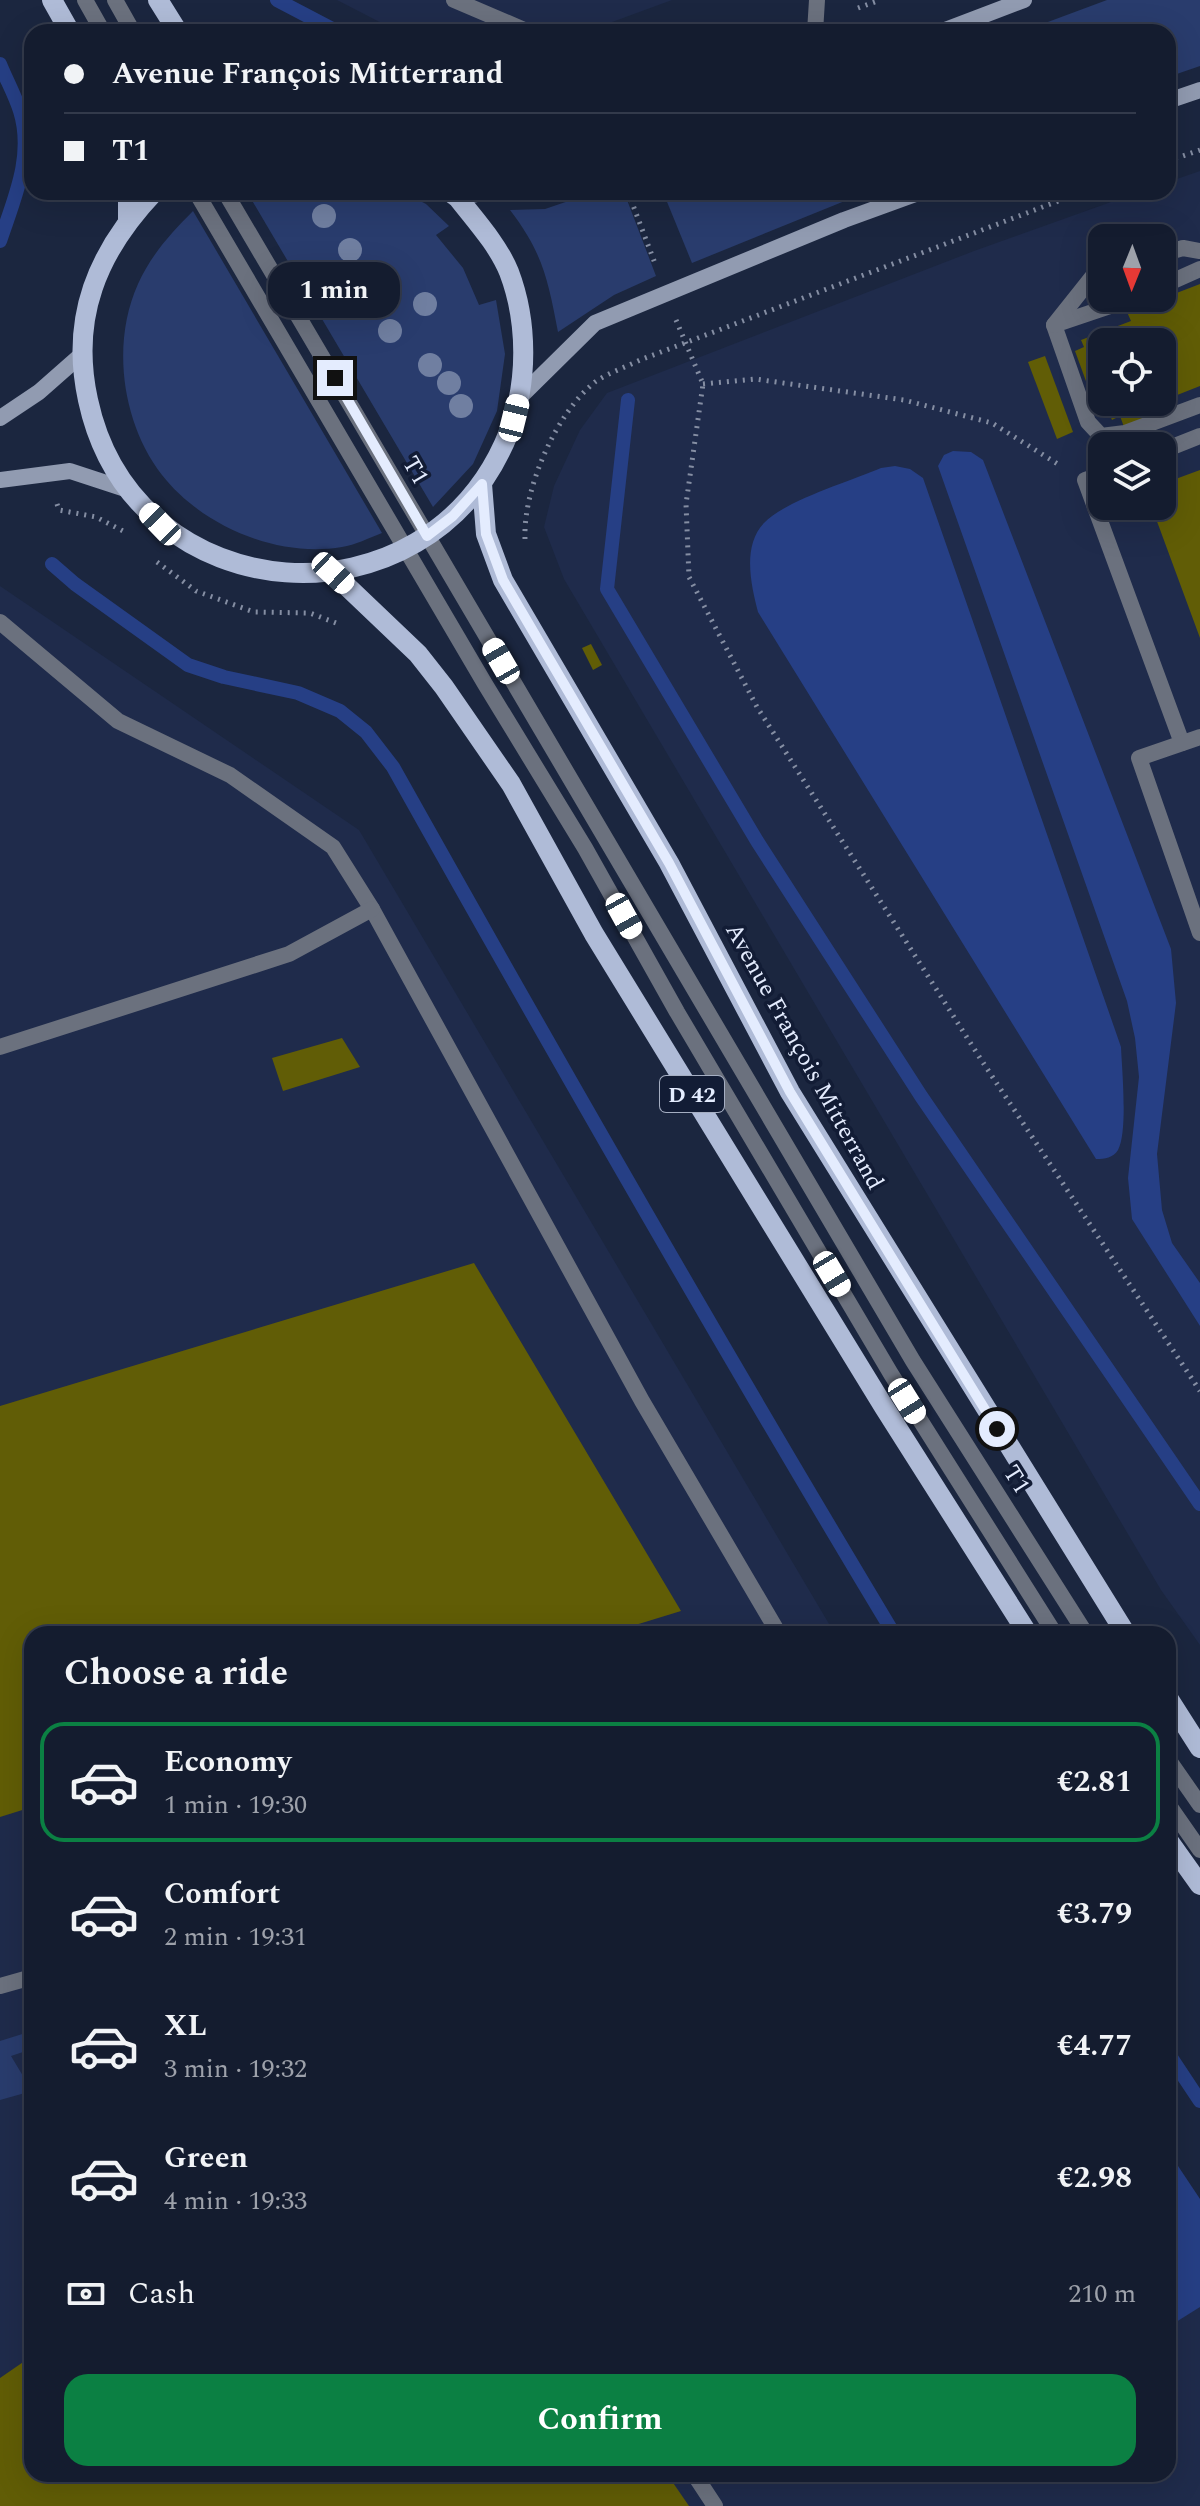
<!DOCTYPE html>
<meta charset="utf-8">
<style>
:root{--surface:#141c2f;--page:#21293b;--text:#f1f3f6;--muted:#9da1aa;--line:#333a4b;--accent:#0b8043}
body{margin:0;font-family:Spectral,serif;background:var(--page);color:var(--text);height:100vh;display:flex;flex-direction:column;font-size:30px;white-space:nowrap}
*{box-sizing:border-box;margin:0}
p{font-size:26px;color:var(--muted)}
.icon{flex:none;width:44px;height:44px;fill:none;stroke:currentColor;stroke-width:2;stroke-linecap:round;stroke-linejoin:round}
.map{position:relative;flex:1;overflow:hidden}
.details{position:absolute;left:24px;top:1626px;width:1152px;height:856px;display:flex;flex-direction:column;background:var(--surface);border-radius:24px;box-shadow:0 8px 32px #0002,0 0 0 2px var(--line)}
.details>*{flex:none}
.hud{position:absolute;left:24px;top:24px;width:1152px;height:176px;border-radius:24px;box-shadow:0 8px 32px #0002,0 0 0 2px var(--line);display:grid;align-content:center;height:176px;padding:0 40px;background:var(--surface)}
.needle{width:52px;rotate:181deg}
.buttons{position:absolute;left:1088px;top:224px;display:grid;gap:16px}
.buttons a{display:grid;place-items:center;width:88px;height:88px;border-radius:16px;background:var(--surface);box-shadow:0 8px 32px #0002,0 0 0 2px var(--line);font-size:40px}
.end{position:absolute;width:36px;height:36px;margin:-18px;border:10px solid #e4ecfe;background:#111;box-shadow:0 0 0 4px #111}
.from{border-radius:50%}
.bubble{position:absolute;height:56px;border-radius:24px;background:var(--surface);box-shadow:0 8px 32px #0002,0 0 0 2px var(--line);font-size:26px;font-weight:700;line-height:56px;text-align:center}
.car{position:absolute;width:24px;height:48px;margin:-24px -12px;border-radius:10px;box-shadow:0 0 6px 2px #0007;background:linear-gradient(#fff 24%,#345 0 40%,#fff 0 76%,#345 0 86%,#fff 0)}
.hud b{display:flex;align-items:center;gap:28px;height:76px;font-size:30px}
.hud b+b{border-top:2px solid var(--line)}
.hud i{width:20px;height:20px;background:var(--text)}
ul{padding:0;list-style:none}
li{display:flex;align-items:center;gap:24px;height:120px;margin:0 16px 12px;padding:0 24px;border:4px solid transparent;border-radius:24px}
li div{flex:1}
li b{display:block;font-size:30px}
li em{font-style:normal;font-weight:700}
li.on{border-color:var(--accent)}
li>.icon{width:72px;height:72px;stroke-width:1.5}
h2{padding:0 40px;font-size:36px;line-height:96px}
.pay{display:flex;align-items:center;gap:20px;height:88px;padding:0 40px;font-size:30px}
.pay p{margin-inline-start:auto}
.cta{display:flex;gap:16px;margin-top:auto;padding:16px 40px}
.cta a{flex:1;height:92px;border-radius:24px;background:var(--accent);color:#fff;font-size:32px;font-weight:700;line-height:92px;text-align:center}
.map>svg:first-child{display:block}
.built{fill:#1f2b4b;fill-rule:evenodd}
.green{fill:#293c6d}
.water{fill:#263f85}
.lines{fill:none;stroke-linecap:round;stroke-linejoin:round}
.stream{stroke:#263f85;stroke-width:14}
.building{fill:#615d06}
.path{stroke:#858ea3;stroke-width:5;stroke-dasharray:2 6;stroke-linecap:butt}
.service{stroke:#6b717e;stroke-width:16}
.secondary{stroke:#919bb1;stroke-width:16}
.primary{stroke:#afbbd7;stroke-width:20}
.tree{fill:#707fa1}
.route{stroke:#e4ecfe;stroke-width:10}
.labels{text-anchor:middle;stroke-width:7;stroke-linejoin:round;paint-order:stroke}
.shield{fill:#121c35;stroke:#a5aec2;stroke-width:2}
.shield-label{font-size:22px;font-weight:bold;fill:#e4ecfe}
.street-label{font-size:24px;fill:#e4ecfe;stroke:#121c35}
</style>
<div class="map">
<svg width="1200" height="2506" viewBox="0 0 1200 2506">
<rect width="100%" height="100%" fill="#1b263f"/>
<g class="built">
<polygon points="337,0 672,0 585,32 399,32"/>
<path d="M1200,171V1645L1161,1590L564,579L544,527L554,486L580,430L607,393L974,251L1139,192H1168V182ZM1102,238H1162V298H1102ZM1102,342H1162V402H1102ZM1102,446H1162V506H1102Z"/>
<polygon points="0,586 359,830 835,1634 32,1634 32,2474 1168,2474 1168,2151 1200,2199 1200,2506 0,2506"/>
</g>
<g class="green">
<polygon points="1107,0 1200,0 1200,66 1168,77 1168,32 1021,32"/>
<polygon points="247,192 403,192 426,204 449,226 436,235 463,268 479,305 496,300 505,354 497,411 473,464 433,507"/>
<path d="M595,192H624L656,276L614,295L558,332C548,280 543,253 510,210L545,209Z"/>
<polygon points="663,192 867,192 692,263"/>
<path d="M193,211L382,533C369,538 355,545 342,547C277,558 202,526 162,475C122,423 111,344 138,284C151,255 171,233 193,211Z"/>
<polygon points="32,2031 32,2049 11,2056 32,2091 0,2100 0,2041"/>
</g>
<g class="water">
<polygon points="953,451 971,452 983,460 1171,949 1176,1003 1157,1154 1162,1210 1172,1243 1200,1283 1200,1326 1132,1219 1128,1178 1139,1077 1135,1038 1127,1001 938,466 944,455"/>
<path d="M895,466L910,469L923,478L1121,1047C1122,1069 1128,1132 1118,1150C1113,1158 1105,1159 1096,1159L758,612C751,585 742,546 764,523C784,501 851,481 881,468Z"/>
<polygon points="1168,2151 1200,2199 1200,2307 1168,2327"/>
</g>
<g class="lines">
<g class="stream">
<polyline points="277,0 338,32"/>
<path d="M0,64C6,79 15,95 20,111C34,156 14,199 0,241"/>
<polyline points="628,400 607,589 757,841 921,1096 1200,1504"/>
<path d="M52,564L75,584L188,665L224,677L298,693L340,711L366,732L393,767C556,1058 722,1348 894,1634"/>
<polyline points="1168,2053 1200,2101"/>
</g>
</g>
<g class="building">
<polygon points="1200,284 1200,386 1162,401 1162,342 1102,342 1102,402 1158,402 1164,417 1124,427 1120,416 1112,420 1109,413 1099,417 1075,351 1084,347 1081,340 1131,321 1127,312"/>
<polygon points="1045,356 1073,432 1057,439 1028,362"/>
<polygon points="1200,470 1200,638 1155,516 1157,515 1154,506 1162,506 1162,484"/>
<polygon points="591,644 602,665 593,670 582,648"/>
<polygon points="342,1038 360,1067 283,1091 272,1058"/>
<polygon points="474,1263 681,1611 606,1634 32,1634 32,1807 0,1817 0,1406"/>
<polygon points="32,2356 32,2474 667,2474 689,2506 0,2506 0,2378"/>
</g>
<g class="lines">
<g class="path">
<polyline points="858,8 880,0"/>
<polyline points="1168,161 1200,150"/>
<polyline points="628,192 656,266"/>
<polyline points="676,320 703,384 686,504 689,577 757,707 980,1058 1200,1391"/>
<polyline points="703,384 755,379 904,400 992,423 1061,466"/>
<polyline points="57,504 59,510 96,517 123,531"/>
<path d="M525,539C523,489 556,413 595,382C608,373 626,367 640,360L1082,192"/>
<polyline points="157,562 196,591 254,612 310,613 336,623"/>
<polyline points="25,2271 32,2275"/>
</g>
<g class="service">
<polyline points="85,0 103,32"/>
<polyline points="115,0 133,32"/>
<polyline points="454,0 529,32"/>
<polyline points="815,32 817,0"/>
<polyline points="196,192 485,684 585,848 677,1012 891,1374 1055,1634"/>
<polyline points="225,192 913,1361 1086,1634"/>
<polyline points="1162,254 1183,248 1200,251"/>
<polyline points="1162,286 1200,269"/>
<polyline points="1134,298 1054,325 1088,422 1101,436 1125,433 1200,405"/>
<polyline points="1054,325 1097,271 1102,270"/>
<polyline points="1162,451 1200,436"/>
<polyline points="1102,474 1085,480 1182,743"/>
<polyline points="0,622 118,721 230,775 333,847 372,909 642,1401 779,1634"/>
<polyline points="1200,737 1139,758 1200,933"/>
<polyline points="0,1047 289,954 372,909"/>
<polyline points="1168,1759 1200,1805"/>
<polyline points="1168,1804 1200,1850"/>
<polyline points="0,1986 32,1977"/>
<polyline points="694,2474 715,2506"/>
</g>
<g class="secondary">
<polyline points="940,32 1024,0"/>
<polyline points="1168,101 1200,90"/>
<polyline points="458,198 487,192"/>
<polyline points="519,398 595,323 844,220 921,192"/>
<polyline points="0,418 39,392 81,355"/>
<polyline points="0,480 70,471 128,490"/>
</g>
<g class="primary">
<polyline points="52,0 70,32"/>
<polyline points="158,0 178,32"/>
<polyline points="128,192 128,219"/>
<path d="M154,192C97,252 70,318 88,400C134,614 429,635 509,432C528,383 528,322 509,272C498,245 476,221 458,198L450,192"/>
<polyline points="482,484 486,534 503,580 669,863 790,1092 1126,1634"/>
<polyline points="333,573 418,654 444,687 511,784 594,934 884,1407 1028,1634"/>
<polyline points="1168,1698 1200,1748"/>
<polyline points="1168,1840 1200,1885"/>
</g>
</g>
<g class="tree">
<circle cx="324" cy="216" r="12"/>
<circle cx="350" cy="250" r="12"/>
<circle cx="354" cy="281" r="12"/>
<circle cx="425" cy="304" r="12"/>
<circle cx="390" cy="331" r="12"/>
<circle cx="430" cy="365" r="12"/>
<circle cx="449" cy="383" r="12"/>
<circle cx="461" cy="406" r="12"/>
</g>
<g class="lines">
<polyline class="route" points="335,378 427,536 453,516 482,484 486,534 503,580 669,863 790,1092 997,1429"/>
</g>
<g class="labels">
<rect class="shield" x="660" y="1076" width="64" height="36" rx="6"/>
<g class="shield-label">
<text x="692" y="1102">D 42</text>
</g>
<g class="street-label">
<text transform="translate(416 470) rotate(60)" y="8">T1</text>
<text transform="translate(805 1056) rotate(61)" y="8">Avenue François Mitterrand</text>
<text transform="translate(1017 1479) rotate(58)" y="8">T1</text>
</g>
</g>
</svg>
<div class="buttons">
<a><svg class="needle" viewBox="-14 -14 28 28"><path d="M0-13l5 13h-10z" fill="#e53935"/><path d="M0 13l5-13h-10z" fill="#9da1aa"/></svg></a>
<a><svg class="icon" aria-label="locate" viewBox="0 0 24 24"><circle cx="12" cy="12" r="6"/><path d="M12 2v4M12 18v4M2 12h4M18 12h4"/></svg></a>
<a><svg class="icon" aria-label="layers" viewBox="0 0 24 24"><path d="M12 4l9 5-9 5-9-5zM3 14l9 5 9-5"/></svg></a>
</div>
<i class="end from" style="left:997px;top:1429px"></i>
<i class="end" style="left:335px;top:378px"></i>
<div class="bubble" style="left:268px;top:262px;width:132px">1 min</div>
<i class="car" style="left:514px;top:418px;rotate:14deg"></i>
<i class="car" style="left:160px;top:524px;rotate:316deg"></i>
<i class="car" style="left:333px;top:573px;rotate:133deg"></i>
<i class="car" style="left:501px;top:661px;rotate:330deg"></i>
<i class="car" style="left:624px;top:916px;rotate:151deg"></i>
<i class="car" style="left:832px;top:1274px;rotate:149deg"></i>
<i class="car" style="left:907px;top:1401px;rotate:148deg"></i>
<div class="hud">
<b><i class="from"></i>Avenue François Mitterrand</b>
<b><i></i>T1</b>
</div>
<section class="details">
<h2>Choose a ride</h2>
<ul>
<li class="on"><svg class="icon" aria-label="car" viewBox="0 0 24 24"><path d="M5 17H2v-5l4-1 3-4h7l3 4 3 1v5h-3M9 17h6M6 11h13"/><circle cx="7" cy="17" r="2"/><circle cx="17" cy="17" r="2"/></svg><div><b>Economy</b><p>1 min · 19:30</p></div><em>€2.81</em></li>
<li><svg class="icon" aria-label="car" viewBox="0 0 24 24"><path d="M5 17H2v-5l4-1 3-4h7l3 4 3 1v5h-3M9 17h6M6 11h13"/><circle cx="7" cy="17" r="2"/><circle cx="17" cy="17" r="2"/></svg><div><b>Comfort</b><p>2 min · 19:31</p></div><em>€3.79</em></li>
<li><svg class="icon" aria-label="car" viewBox="0 0 24 24"><path d="M5 17H2v-5l4-1 3-4h7l3 4 3 1v5h-3M9 17h6M6 11h13"/><circle cx="7" cy="17" r="2"/><circle cx="17" cy="17" r="2"/></svg><div><b>XL</b><p>3 min · 19:32</p></div><em>€4.77</em></li>
<li><svg class="icon" aria-label="car" viewBox="0 0 24 24"><path d="M5 17H2v-5l4-1 3-4h7l3 4 3 1v5h-3M9 17h6M6 11h13"/><circle cx="7" cy="17" r="2"/><circle cx="17" cy="17" r="2"/></svg><div><b>Green</b><p>4 min · 19:33</p></div><em>€2.98</em></li>
</ul>
<div class="pay"><svg class="icon" aria-label="cash" viewBox="0 0 24 24"><path d="M3 7h18v10H3z"/><circle cx="12" cy="12" r="2"/></svg>Cash<p>210 m</p></div>
<div class="cta"><a>Confirm</a></div>
</section>
</div>
